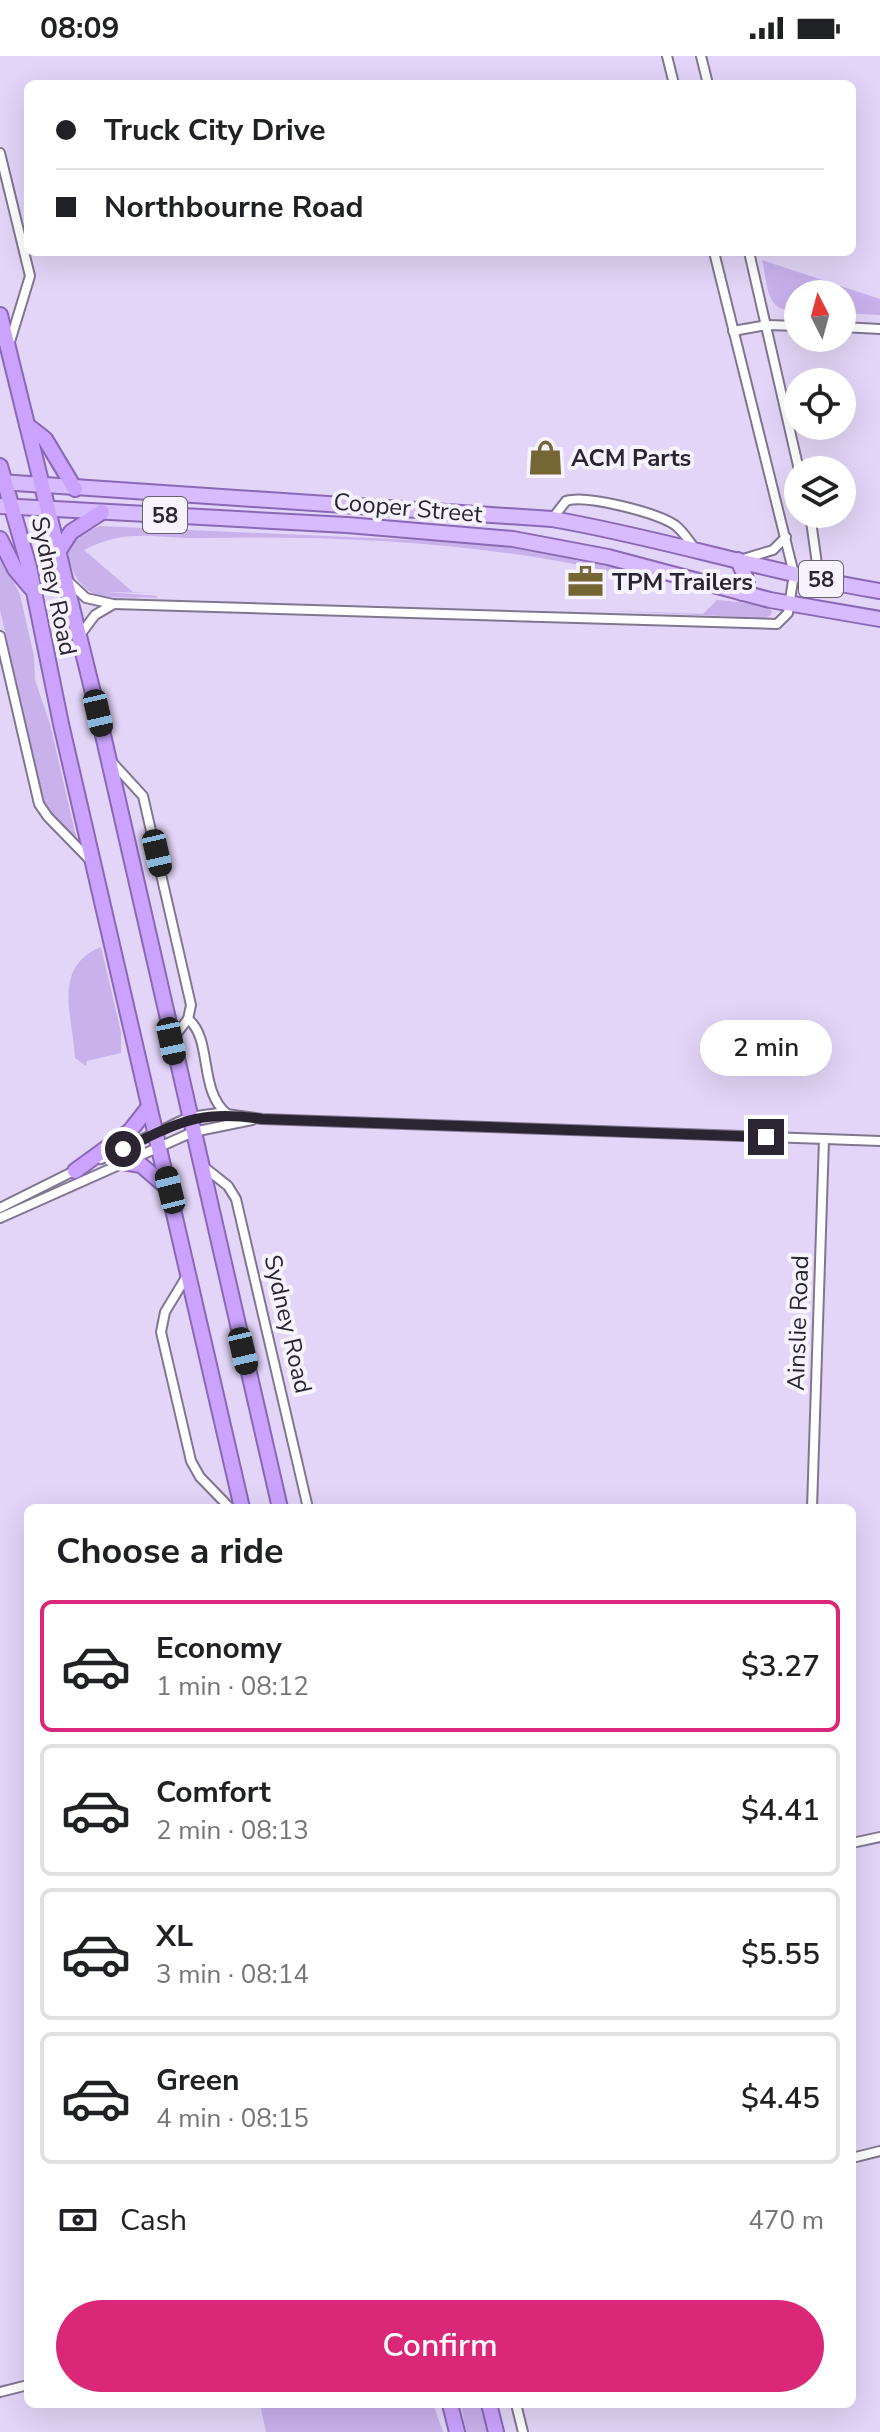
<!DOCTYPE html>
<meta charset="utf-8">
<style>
:root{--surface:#fff;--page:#f6f6f6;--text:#202124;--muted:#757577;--line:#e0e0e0;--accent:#db2777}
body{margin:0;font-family:"Nunito Sans",sans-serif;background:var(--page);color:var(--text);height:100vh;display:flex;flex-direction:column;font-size:30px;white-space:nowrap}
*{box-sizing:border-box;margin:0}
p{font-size:26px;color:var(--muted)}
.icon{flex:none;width:44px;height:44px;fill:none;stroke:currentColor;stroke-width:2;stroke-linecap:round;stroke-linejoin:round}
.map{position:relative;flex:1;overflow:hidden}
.drawer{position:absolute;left:24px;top:1448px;width:832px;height:904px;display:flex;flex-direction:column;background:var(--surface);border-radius:12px;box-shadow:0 8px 32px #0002}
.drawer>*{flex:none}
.guide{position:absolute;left:24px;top:24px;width:832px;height:176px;border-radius:12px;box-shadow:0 8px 32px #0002;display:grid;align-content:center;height:176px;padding:0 32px;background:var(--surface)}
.needle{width:52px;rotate:354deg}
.buttons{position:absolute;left:784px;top:224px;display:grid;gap:16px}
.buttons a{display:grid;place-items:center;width:72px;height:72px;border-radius:50%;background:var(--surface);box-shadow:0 8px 32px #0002;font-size:40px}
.end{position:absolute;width:36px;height:36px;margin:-18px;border:10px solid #2a2530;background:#fff;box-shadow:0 0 0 4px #fff}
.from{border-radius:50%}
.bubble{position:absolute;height:56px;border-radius:28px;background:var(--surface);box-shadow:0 8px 32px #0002;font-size:26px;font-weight:600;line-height:56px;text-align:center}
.car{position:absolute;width:24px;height:48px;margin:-24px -12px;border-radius:10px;box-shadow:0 0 6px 2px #0007;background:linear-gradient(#222 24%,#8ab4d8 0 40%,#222 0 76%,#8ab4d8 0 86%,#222 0)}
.guide b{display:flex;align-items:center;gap:28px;height:76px;font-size:30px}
.guide b+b{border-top:2px solid var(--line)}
.guide i{width:20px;height:20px;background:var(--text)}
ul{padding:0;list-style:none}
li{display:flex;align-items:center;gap:24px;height:132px;margin:0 16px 12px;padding:0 16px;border:4px solid var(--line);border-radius:12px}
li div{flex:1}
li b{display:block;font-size:30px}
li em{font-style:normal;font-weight:600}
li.on{border-color:var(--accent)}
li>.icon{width:72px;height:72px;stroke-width:1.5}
h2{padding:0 32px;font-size:36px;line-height:96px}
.pay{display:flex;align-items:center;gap:20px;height:88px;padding:0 32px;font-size:30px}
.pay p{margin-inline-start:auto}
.action{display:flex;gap:16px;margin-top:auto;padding:16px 32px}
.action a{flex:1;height:92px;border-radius:48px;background:var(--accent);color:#fff;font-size:32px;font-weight:600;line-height:92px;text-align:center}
.status{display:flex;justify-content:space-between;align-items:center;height:56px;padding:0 40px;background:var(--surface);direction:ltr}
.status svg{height:22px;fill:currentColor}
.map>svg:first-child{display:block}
.built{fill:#e2d5f8;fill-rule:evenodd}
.green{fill:#c9b1ec}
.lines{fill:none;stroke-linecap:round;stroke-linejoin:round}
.minor-casing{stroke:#807690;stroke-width:12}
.primary-casing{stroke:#8a68b5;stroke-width:18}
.trunk-casing{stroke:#8a68b5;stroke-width:18}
.minor{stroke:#fff;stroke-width:8}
.primary{stroke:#d8bafe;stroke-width:14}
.trunk{stroke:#cba3fe;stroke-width:14}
.route{stroke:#2a2530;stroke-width:10}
.labels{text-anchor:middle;stroke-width:8;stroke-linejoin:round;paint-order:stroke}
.shield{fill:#f6f2fe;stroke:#67626e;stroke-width:2}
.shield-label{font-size:22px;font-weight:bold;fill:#2a2530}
.poi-label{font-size:24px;font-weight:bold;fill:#2a2530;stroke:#f6f2fe;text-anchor:start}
.street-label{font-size:24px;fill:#2a2530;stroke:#f6f2fe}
</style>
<div class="status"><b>08:09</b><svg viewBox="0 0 49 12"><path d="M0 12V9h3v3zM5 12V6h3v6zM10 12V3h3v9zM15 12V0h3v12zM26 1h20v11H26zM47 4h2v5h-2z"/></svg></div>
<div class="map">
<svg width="880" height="2376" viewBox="0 0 880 2376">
<rect width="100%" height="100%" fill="#ece1fe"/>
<path class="built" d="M0,0H880V2376H0ZM28,28H852V196H28ZM798,238H842V282H798ZM798,326H842V370H798ZM798,414H842V458H798ZM28,1452H852V2348H28Z"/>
<g class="green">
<path d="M762,204L880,243V259L842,257V238H798V256C764,255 769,232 762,204Z"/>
<path d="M100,470L482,487L601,507L636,516L644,524C499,486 345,479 196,482C152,482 126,472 84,494L133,536L160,537L106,536L158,540L156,542C102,540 79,551 65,489L67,483Z"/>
<polygon points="0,494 20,539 34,600 35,624 50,668 77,785 49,757 44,747 0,554"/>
<polygon points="717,544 759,548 772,555 770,560 763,562 589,554 703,558"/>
<path d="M101,891L121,976V997L87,1005L86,1010L75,1002C73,961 51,911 101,891Z"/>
<polygon points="260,2348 433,2348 443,2376 266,2376"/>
<polygon points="461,2348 482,2348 488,2376 466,2376"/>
</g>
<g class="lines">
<defs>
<g id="minor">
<polyline points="667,0 674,28"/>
<polyline points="701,0 708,28"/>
<polyline points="0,97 30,220 9,289"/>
<polyline points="749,196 799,414"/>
<polyline points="842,271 880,273"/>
<polyline points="733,275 767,269 798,270"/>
<polyline points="810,458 818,515 823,523"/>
<path d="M552,463L566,445C586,438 657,457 675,469C683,475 689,485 695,493"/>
<polyline points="743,503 773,494 786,481"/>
<polyline points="68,525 86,542 113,548 777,568 788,557 794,518 714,196"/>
<polyline points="80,579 95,559 112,549"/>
<polyline points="0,580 39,748 48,761 89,803"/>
<polyline points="110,704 143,740 191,949 188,963 174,981"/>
<path d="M188,963C213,983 198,1034 227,1058"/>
<polyline points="101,1103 189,1061 219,1057 262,1063 880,1085"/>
<polyline points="204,1111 228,1130 236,1143 308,1452"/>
<polyline points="0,1152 78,1113"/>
<polyline points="0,1162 193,1076 252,1064"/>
<polyline points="188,1218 165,1256 161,1276 191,1405 200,1421 230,1452"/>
<polyline points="812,1452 824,1083"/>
<polyline points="852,1787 880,1781"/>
<polyline points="852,2102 880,2095"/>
<polyline points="0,2336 28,2329"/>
<polyline points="516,2348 523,2376"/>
</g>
<g id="primary">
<path d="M0,426L552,463C663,482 769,517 880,535"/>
<polyline points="0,450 347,469 513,483 608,501 770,544 880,563"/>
<polyline points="738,504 747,525 742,537"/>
</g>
<g id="trunk">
<polyline points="0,259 98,657 280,1452"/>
<polyline points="27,369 45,383 75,433"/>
<polyline points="0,410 29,511 61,668 242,1452"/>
<polyline points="0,483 15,513 31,532"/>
<polyline points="58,496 71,476 102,456"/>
<polyline points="123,1106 141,1109 170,1134"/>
<polyline points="75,1115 130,1075 148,1052"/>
<polyline points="450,2348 457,2376"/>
<polyline points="489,2348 496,2376"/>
</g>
</defs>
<use href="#minor" class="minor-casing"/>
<use href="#primary" class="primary-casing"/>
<use href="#trunk" class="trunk-casing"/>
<use href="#minor" class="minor"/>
<use href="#primary" class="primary"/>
<use href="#trunk" class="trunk"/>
</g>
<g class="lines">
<path class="route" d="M123,1093C179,1067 197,1053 262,1063L766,1081"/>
</g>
<defs>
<symbol id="shop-bare" viewBox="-9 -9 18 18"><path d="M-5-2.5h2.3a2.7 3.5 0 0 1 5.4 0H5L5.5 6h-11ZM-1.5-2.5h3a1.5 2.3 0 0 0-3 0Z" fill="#756633" stroke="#f6f2fe" stroke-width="2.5" paint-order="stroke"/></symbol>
<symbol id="office-bare" viewBox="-9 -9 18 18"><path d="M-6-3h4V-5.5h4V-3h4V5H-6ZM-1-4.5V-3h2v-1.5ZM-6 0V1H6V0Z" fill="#756633" stroke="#f6f2fe" stroke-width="2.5" paint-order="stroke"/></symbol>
</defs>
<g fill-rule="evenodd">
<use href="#shop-bare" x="520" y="376" width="51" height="51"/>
<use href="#office-bare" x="560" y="500" width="51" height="51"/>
</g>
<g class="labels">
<g class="shield">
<rect x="143" y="441" width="44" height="36" rx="6"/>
<rect x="799" y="505" width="44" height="36" rx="6"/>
</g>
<g class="shield-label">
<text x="165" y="467">58</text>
<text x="821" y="531">58</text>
</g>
<g class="poi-label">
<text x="571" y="410">ACM Parts</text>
<text x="612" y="534">TPM Trailers</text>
</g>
<g class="street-label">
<text transform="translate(408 452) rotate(5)" y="8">Cooper Street</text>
<text transform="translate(54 530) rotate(78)" y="8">Sydney Road</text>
<text transform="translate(798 1267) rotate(-88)" y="8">Ainslie Road</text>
<text transform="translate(288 1268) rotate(77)" y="8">Sydney Road</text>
</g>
</g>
</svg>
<div class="buttons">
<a><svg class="needle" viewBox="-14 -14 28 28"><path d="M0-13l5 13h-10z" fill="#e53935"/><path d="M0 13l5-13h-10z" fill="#757577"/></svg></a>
<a><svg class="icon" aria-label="locate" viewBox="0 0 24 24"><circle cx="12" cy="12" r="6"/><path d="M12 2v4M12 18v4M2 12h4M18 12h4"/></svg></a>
<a><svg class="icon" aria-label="layers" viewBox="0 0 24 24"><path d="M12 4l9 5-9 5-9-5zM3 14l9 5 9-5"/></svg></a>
</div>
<i class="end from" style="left:123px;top:1093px"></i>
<i class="end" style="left:766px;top:1081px"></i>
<div class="bubble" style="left:700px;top:964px;width:132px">2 min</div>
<i class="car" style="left:98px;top:657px;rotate:167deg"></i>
<i class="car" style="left:157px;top:797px;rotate:167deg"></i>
<i class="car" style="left:171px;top:985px;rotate:168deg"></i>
<i class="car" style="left:170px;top:1134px;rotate:346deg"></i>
<i class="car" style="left:243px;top:1295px;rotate:167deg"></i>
<div class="guide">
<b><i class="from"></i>Truck City Drive</b>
<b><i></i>Northbourne Road</b>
</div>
<section class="drawer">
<h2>Choose a ride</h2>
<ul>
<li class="on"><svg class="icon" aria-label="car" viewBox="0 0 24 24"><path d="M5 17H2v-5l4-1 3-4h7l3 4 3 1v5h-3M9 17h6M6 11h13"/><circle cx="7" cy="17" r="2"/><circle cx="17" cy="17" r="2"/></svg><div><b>Economy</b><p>1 min · 08:12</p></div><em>$3.27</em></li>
<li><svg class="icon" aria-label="car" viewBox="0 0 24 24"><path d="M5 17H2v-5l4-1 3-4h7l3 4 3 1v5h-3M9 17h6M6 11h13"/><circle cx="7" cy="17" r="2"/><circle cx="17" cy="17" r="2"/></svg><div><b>Comfort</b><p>2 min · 08:13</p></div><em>$4.41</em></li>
<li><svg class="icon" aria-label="car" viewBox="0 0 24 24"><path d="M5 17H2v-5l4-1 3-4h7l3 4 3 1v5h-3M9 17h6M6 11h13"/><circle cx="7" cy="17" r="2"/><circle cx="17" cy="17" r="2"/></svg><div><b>XL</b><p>3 min · 08:14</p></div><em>$5.55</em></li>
<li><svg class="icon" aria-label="car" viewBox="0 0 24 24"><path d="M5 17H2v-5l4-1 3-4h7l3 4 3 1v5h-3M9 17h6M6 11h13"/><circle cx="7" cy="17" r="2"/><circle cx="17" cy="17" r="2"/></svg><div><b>Green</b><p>4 min · 08:15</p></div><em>$4.45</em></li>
</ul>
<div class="pay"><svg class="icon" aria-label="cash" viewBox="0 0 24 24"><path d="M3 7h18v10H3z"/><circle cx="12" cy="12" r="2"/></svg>Cash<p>470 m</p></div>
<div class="action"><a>Confirm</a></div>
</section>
</div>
